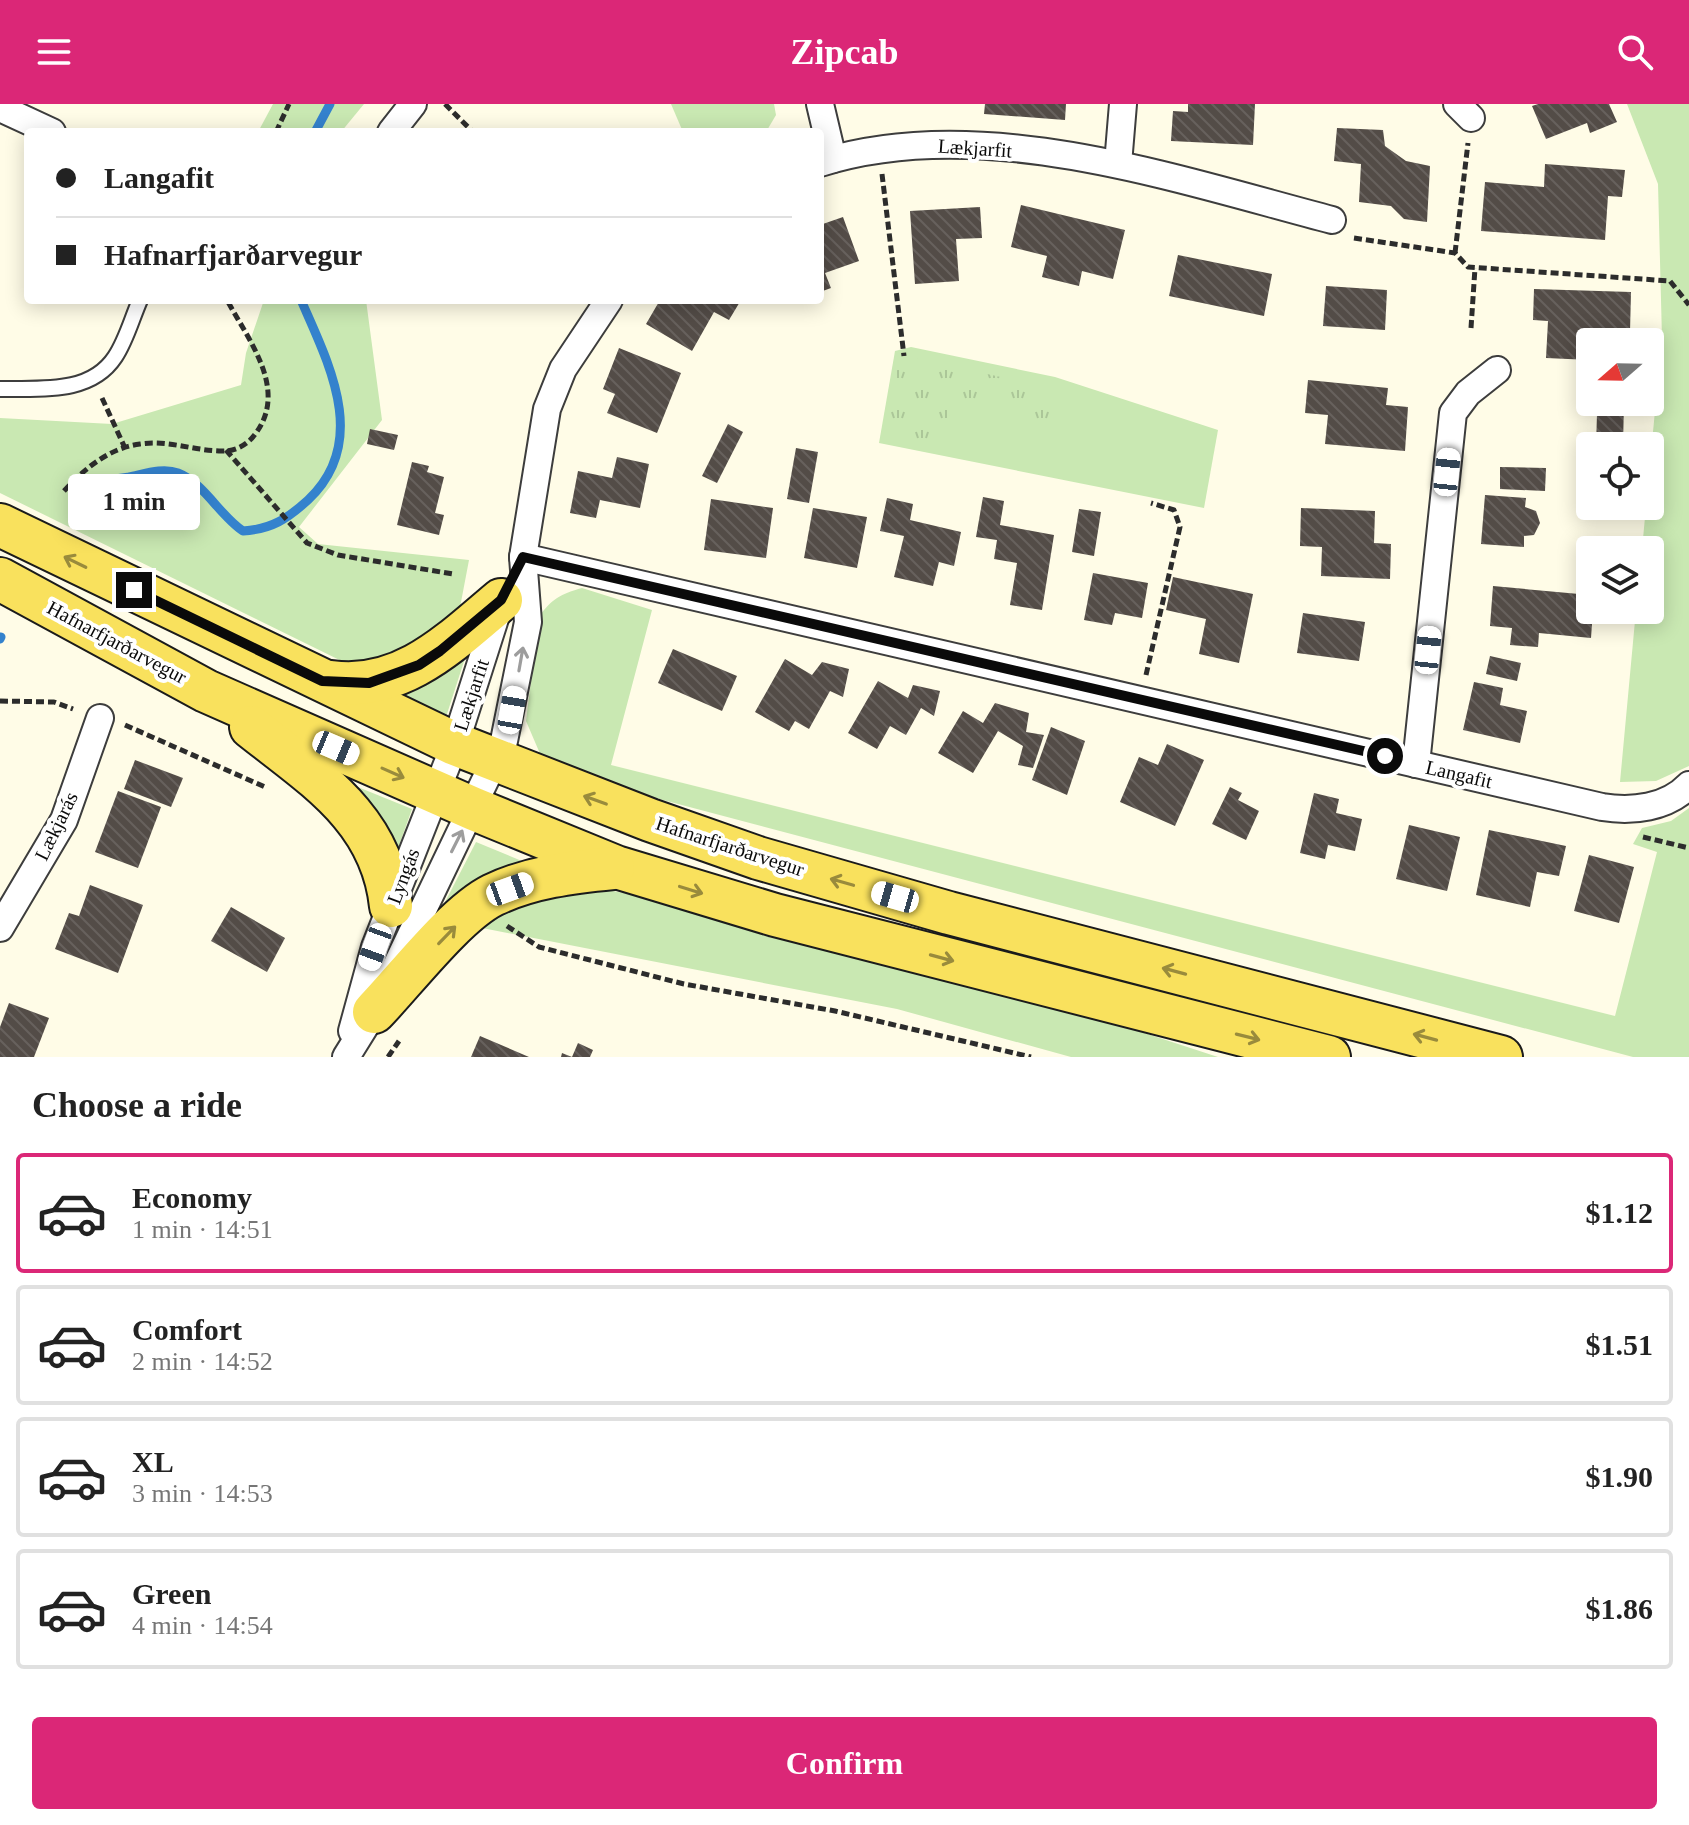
<!DOCTYPE html>
<meta charset="utf-8">
<style>
:root{--surface:#fff;--page:#f6f6f6;--text:#222;--muted:#767676;--line:#e0e0e0;--accent:#db2777}
body{margin:0;font-family:Georgia,serif;background:var(--page);color:var(--text);height:100vh;display:flex;flex-direction:column;font-size:30px;white-space:nowrap}
*{box-sizing:border-box;margin:0}
p{font-size:26px;color:var(--muted)}
.icon{flex:none;width:44px;height:44px;fill:none;stroke:currentColor;stroke-width:2;stroke-linecap:round;stroke-linejoin:round}
.map{position:relative;height:953px;overflow:hidden}
.details{display:flex;flex-direction:column;background:var(--surface);flex:1}
.details>*{flex:none}
.banner{position:absolute;left:24px;top:24px;width:800px;height:176px;border-radius:8px;box-shadow:0 4px 20px #0003;display:grid;align-content:center;height:176px;padding:0 32px;background:var(--surface)}
.needle{width:52px;rotate:250deg}
.tools{position:absolute;left:1576px;top:224px;display:grid;gap:16px}
.tools a{display:grid;place-items:center;width:88px;height:88px;border-radius:8px;background:var(--surface);box-shadow:0 4px 20px #0003;font-size:40px}
.end{position:absolute;width:36px;height:36px;margin:-18px;border:10px solid #0a0a0a;background:#fff;box-shadow:0 0 0 4px #fff}
.from{border-radius:50%}
.bubble{position:absolute;height:56px;border-radius:8px;background:var(--surface);box-shadow:0 4px 20px #0003;font-size:26px;font-weight:800;line-height:56px;text-align:center}
.car{position:absolute;width:24px;height:48px;margin:-24px -12px;border-radius:10px;box-shadow:0 0 6px 2px #0007;background:linear-gradient(#fff 24%,#345 0 40%,#fff 0 76%,#345 0 86%,#fff 0)}
.banner b{display:flex;align-items:center;gap:28px;height:76px;font-size:30px}
.banner b+b{border-top:2px solid var(--line)}
.banner i{width:20px;height:20px;background:var(--text)}
ul{padding:0;list-style:none}
li{display:flex;align-items:center;gap:24px;height:120px;margin:0 16px 12px;padding:0 16px;border:4px solid var(--line);border-radius:8px}
li div{flex:1}
li b{display:block;font-size:30px}
li em{font-style:normal;font-weight:800}
li.current{border-color:var(--accent)}
li>.icon{width:72px;height:72px;stroke-width:1.5}
h2{padding:0 32px;font-size:36px;line-height:96px}
.primary-button{display:flex;gap:16px;margin-top:auto;padding:16px 32px}
.primary-button a{flex:1;height:92px;border-radius:8px;background:var(--accent);color:#fff;font-size:32px;font-weight:800;line-height:92px;text-align:center}
header{display:flex;justify-content:space-between;align-items:center;height:104px;padding:0 32px;background:var(--accent);color:#fff;font-size:36px;font-weight:800}
.map>svg:first-child{display:block}
.grass{fill:#c9e8b2}
.park{fill:url(#park-tufts)}
.lines{fill:none;stroke-linecap:round;stroke-linejoin:round}
.stream{stroke:#3482cd;stroke-width:9}
.building{fill:url(#building-back-hatch)}
.lane-casing{stroke:#3d3d3d;stroke-width:18}
.street-casing{stroke:#3d3d3d;stroke-width:30}
.primary-casing{stroke:#1b1b1b;stroke-width:46}
.path{stroke:#2c2c2c;stroke-width:5;stroke-dasharray:8 4;stroke-linecap:butt}
.lane{stroke:#fff;stroke-width:14}
.street{stroke:#fff;stroke-width:26}
.primary{stroke:#f9e15d;stroke-width:42}
.oneway{stroke:#998b3c}
.oneway2{stroke:#9d9d9d}
.route{stroke:#0a0a0a;stroke-width:10}
.labels{text-anchor:middle;stroke-width:8;stroke-linejoin:round;paint-order:stroke}
.street-label{font-size:20px;fill:#0a0a0a;stroke:#fff}
</style>
<header><svg class="icon" aria-label="menu" viewBox="0 0 24 24"><path d="M4 6h16M4 12h16M4 18h16"/></svg>Zipcab<svg class="icon" aria-label="search" viewBox="0 0 24 24"><circle cx="10" cy="10" r="6"/><path d="M15 15l6 6"/></svg></header>
<div class="map">
<svg width="1689" height="953" viewBox="0 0 1689 953">
<defs>
<pattern id="park-tufts" width="24" height="20" patternUnits="userSpaceOnUse" patternTransform="scale(2)"><rect width="24" height="20" fill="#c9e8b2"/><path d="M3 7l-1-3M5 7V3M7 7l1-3M15 17l-1-3M17 17v-4M19 17l1-3" fill="none" stroke="#abc698"/></pattern>
<pattern id="building-back-hatch" width="6" height="6" patternUnits="userSpaceOnUse" patternTransform="scale(2)"><rect width="6" height="6" fill="#534c47"/><path d="M-1 5l2 2M0 0l6 6M5-1l2 2" fill="none" stroke="#67615d"/></pattern>
</defs>
<rect width="100%" height="100%" fill="#fffce7"/>
<g class="grass">
<polygon points="273,0 364,0 341,28 258,28"/>
<polygon points="671,0 774,0 776,11 766,28 683,28"/>
<polygon points="1627,0 1689,0 1689,662 1656,677 1620,678 1636,506 1650,506 1650,446 1642,446 1646,402 1650,402 1650,359 1662,234 1658,80"/>
<polygon points="264,196 366,196 382,316 299,423 318,440 469,456 454,535 368,570 0,389 0,314 112,320 241,281 246,249"/>
<polygon points="911,243 1055,273 1218,326 1204,404 879,339 895,247"/>
<path d="M582,484L652,506L611,661L1615,912L1657,748L1633,740L1642,724L1671,717L1689,704V953H1633L629,687L541,652L526,617L539,513C551,495 561,490 582,484Z"/>
<polygon points="468,545 446,613 392,590"/>
<polygon points="348,679 412,705 396,750"/>
<polygon points="476,738 529,760 450,807 443,802"/>
<polygon points="589,783 630,790 1083,909 1218,953 1071,953 897,905 472,822 485,811"/>
</g>
<path class="park" d="M900,251L1056,285L1046,334C1015,309 994,284 952,302L940,342L886,325Z"/>
<g class="lines">
<g class="stream">
<polyline points="315,28 330,0"/>
<path d="M81,396C93,377 107,376 129,373C144,370 163,363 178,369C204,379 220,412 243,427C272,425 287,415 308,396C370,338 329,260 301,196"/>
<polyline points="0,535 1,533"/>
</g>
</g>
<g class="building">
<polygon points="985,0 1066,0 1065,16 984,10"/>
<polygon points="1188,0 1255,0 1253,41 1171,37 1173,7 1188,8"/>
<polygon points="1538,0 1609,0 1617,18 1590,29 1587,19 1546,35 1532,2"/>
<polygon points="1337,24 1383,26 1385,42 1406,57 1430,62 1427,118 1404,115 1391,102 1359,98 1361,60 1334,57"/>
<polygon points="1545,60 1625,66 1622,93 1608,92 1605,136 1481,127 1485,78 1544,83"/>
<polygon points="1021,101 1125,126 1113,175 1082,167 1079,182 1042,173 1047,152 1011,143"/>
<polygon points="980,103 982,134 956,135 959,177 915,180 910,107"/>
<polygon points="843,113 859,157 825,169 831,184 820,188 820,121"/>
<polygon points="1178,151 1272,170 1264,212 1169,192"/>
<polygon points="1326,182 1387,186 1385,226 1323,222"/>
<polygon points="1534,185 1631,188 1630,228 1607,228 1606,238 1590,238 1590,256 1546,254 1548,217 1533,216"/>
<polygon points="660,196 697,197 741,196 729,216 714,208 692,247 646,220"/>
<polygon points="619,244 681,269 657,329 607,309 615,290 603,285"/>
<polygon points="1308,276 1388,284 1386,301 1408,303 1405,347 1325,340 1328,311 1305,309"/>
<polygon points="1584,295 1624,298 1623,342 1596,342 1597,310 1583,309"/>
<polygon points="728,320 743,328 717,379 702,372"/>
<polygon points="370,325 398,331 394,346 367,340"/>
<polygon points="796,344 818,348 809,399 787,395"/>
<polygon points="1579,347 1590,347 1590,391 1577,391"/>
<polygon points="617,353 649,360 640,404 600,396 596,414 570,409 578,367 612,374"/>
<polygon points="412,358 429,362 427,368 444,373 435,409 444,411 439,431 397,421"/>
<polygon points="1500,363 1546,364 1545,387 1500,385"/>
<polygon points="1485,391 1526,394 1525,403 1536,407 1540,419 1534,431 1524,432 1524,443 1481,440"/>
<polygon points="983,393 1004,397 1000,421 1054,431 1042,506 1010,501 1017,459 994,455 997,436 976,433"/>
<polygon points="887,394 913,400 910,416 961,428 954,462 939,458 933,482 894,473 904,432 880,427"/>
<polygon points="711,395 773,404 766,454 704,446"/>
<polygon points="813,404 867,413 857,464 804,454"/>
<polygon points="1301,404 1375,407 1374,439 1391,440 1390,475 1321,472 1322,443 1300,442"/>
<polygon points="1079,405 1101,408 1094,452 1072,448"/>
<polygon points="1093,469 1148,479 1142,514 1115,509 1112,521 1084,516"/>
<polygon points="1173,473 1253,490 1239,559 1199,550 1206,515 1166,506"/>
<polygon points="1493,482 1590,491 1590,506 1593,506 1591,534 1539,529 1538,543 1510,541 1512,524 1490,522"/>
<polygon points="1303,509 1365,518 1359,557 1297,549"/>
<polygon points="673,545 737,572 722,607 658,579"/>
<polygon points="1490,552 1521,559 1517,577 1486,570"/>
<polygon points="785,555 812,571 822,558 849,565 843,593 830,587 809,625 795,617 789,627 755,608"/>
<polygon points="878,577 908,594 913,581 940,587 934,612 921,604 906,631 890,622 877,645 848,629"/>
<polygon points="1474,578 1503,584 1500,601 1527,607 1520,639 1463,626"/>
<polygon points="995,599 1029,609 1026,628 1044,631 1033,664 1018,661 1023,642 998,627 973,669 938,649 963,607 983,619"/>
<polygon points="1051,623 1085,637 1067,691 1032,676"/>
<polygon points="1167,640 1204,656 1175,722 1120,698 1139,653 1158,661"/>
<polygon points="135,656 183,674 171,703 124,685"/>
<polygon points="1230,683 1242,689 1238,696 1259,707 1246,736 1212,720"/>
<polygon points="118,687 161,703 138,764 95,748"/>
<polygon points="1314,689 1339,695 1336,709 1362,715 1355,747 1328,741 1325,755 1300,749"/>
<polygon points="1409,721 1460,733 1447,787 1396,775"/>
<polygon points="1489,726 1566,742 1559,772 1537,768 1530,803 1476,791"/>
<polygon points="1589,751 1634,763 1619,819 1574,807"/>
<polygon points="90,781 143,801 118,869 55,845 69,809 79,812"/>
<polygon points="231,803 285,834 267,868 211,837"/>
<polygon points="9,899 49,914 34,953 0,953 0,923"/>
<polygon points="480,932 529,953 471,953"/>
<polygon points="578,939 593,946 590,953 561,953 562,949 572,953"/>
</g>
<g class="lines">
<defs>
<path id="lane" d="M0,285C39,284 90,291 115,253C126,237 132,214 140,196"/>
<g id="street">
<polyline points="820,0 833,55"/>
<polyline points="1457,0 1471,14"/>
<polyline points="0,4 52,28"/>
<polyline points="391,28 413,0"/>
<path d="M820,59C981,8 1175,75 1332,116"/>
<polyline points="1118,60 1123,0"/>
<path d="M523,453L1602,703C1632,708 1667,704 1689,681"/>
<polyline points="1416,660 1453,309 1468,289 1497,266"/>
<polyline points="0,824 64,716 100,614"/>
<polyline points="352,927 375,843 455,640 500,499"/>
<polyline points="346,953 374,908 504,637 528,518 523,453 547,305 563,265 609,196"/>
</g>
<g id="primary">
<polyline points="0,421 455,640 650,716 758,754 949,809 1501,953"/>
<polyline points="0,475 206,587 474,705 616,763 775,811 1329,953"/>
<path d="M331,578C402,588 451,538 501,496"/>
<path d="M251,623C315,674 382,714 391,802"/>
<path d="M374,908C405,876 455,810 493,791C531,773 572,768 613,764"/>
</g>
</defs>
<use href="#lane" class="lane-casing"/>
<use href="#street" class="street-casing"/>
<use href="#primary" class="primary-casing"/>
<g class="path">
<polyline points="445,0 473,28"/>
<polyline points="276,28 289,0"/>
<polyline points="882,70 904,252"/>
<polyline points="1354,134 1455,149 1468,163 1670,177 1689,201"/>
<polyline points="1455,149 1468,39"/>
<polyline points="1471,224 1475,164"/>
<polyline points="102,294 125,344"/>
<polyline points="226,346 307,439 338,451 453,470"/>
<path d="M64,387C84,365 109,344 140,340C168,336 192,346 219,347C234,348 247,342 256,329C288,285 249,237 227,196"/>
<polyline points="1146,571 1180,423 1174,406 1151,399"/>
<polyline points="0,597 54,598 73,605"/>
<polyline points="125,621 265,683"/>
<polyline points="1643,733 1689,744"/>
<polyline points="507,822 539,843 684,880 835,907 1031,953"/>
<polyline points="388,953 399,937"/>
</g>
<use href="#lane" class="lane"/>
<use href="#street" class="street"/>
<use href="#primary" class="primary"/>
</g>
<defs><path id="oneway-shaft" d="M-6 0H5M1.5-3L5.5 0L1.5 3" fill="none" stroke-width="1.6" stroke-linecap="round" stroke-linejoin="round" transform="scale(2)"/></defs>
<g class="oneway">
<use href="#oneway-shaft" transform="translate(75 458) rotate(-154)"/>
<use href="#oneway-shaft" transform="translate(393 669) rotate(24)"/>
<use href="#oneway-shaft" transform="translate(595 696) rotate(-160)"/>
<use href="#oneway-shaft" transform="translate(842 778) rotate(-164)"/>
<use href="#oneway-shaft" transform="translate(691 786) rotate(17)"/>
<use href="#oneway-shaft" transform="translate(447 831) rotate(-46)"/>
<use href="#oneway-shaft" transform="translate(942 854) rotate(15)"/>
<use href="#oneway-shaft" transform="translate(1174 867) rotate(-165)"/>
<use href="#oneway-shaft" transform="translate(1248 933) rotate(14)"/>
<use href="#oneway-shaft" transform="translate(1425 933) rotate(-165)"/>
</g>
<g class="oneway2">
<use href="#oneway-shaft" transform="translate(521 555) rotate(-80)"/>
<use href="#oneway-shaft" transform="translate(457 737) rotate(-63)"/>
</g>
<g class="lines">
<polyline class="route" points="134,486 322,577 369,579 419,561 440,547 501,496 523,453 1385,652"/>
</g>
<g class="labels">
<g class="street-label">
<text transform="translate(975 44) rotate(4)" y="7">Lækjarfit</text>
<text transform="translate(117 538) rotate(28)" y="7">Hafnarfjarðarvegur</text>
<text transform="translate(471 591) rotate(-72)" y="7">Lækjarfit</text>
<text transform="translate(1459 670) rotate(13)" y="7">Langafit</text>
<text transform="translate(56 722) rotate(-64)" y="7">Lækjarás</text>
<text transform="translate(730 742) rotate(18)" y="7">Hafnarfjarðarvegur</text>
<text transform="translate(403 772) rotate(-69)" y="7">Lyngás</text>
</g>
</g>
</svg>
<div class="tools">
<a><svg class="needle" viewBox="-14 -14 28 28"><path d="M0-13l5 13h-10z" fill="#e53935"/><path d="M0 13l5-13h-10z" fill="#767676"/></svg></a>
<a><svg class="icon" aria-label="locate" viewBox="0 0 24 24"><circle cx="12" cy="12" r="6"/><path d="M12 2v4M12 18v4M2 12h4M18 12h4"/></svg></a>
<a><svg class="icon" aria-label="layers" viewBox="0 0 24 24"><path d="M12 4l9 5-9 5-9-5zM3 14l9 5 9-5"/></svg></a>
</div>
<i class="end from" style="left:1385px;top:652px"></i>
<i class="end" style="left:134px;top:486px"></i>
<div class="bubble" style="left:68px;top:370px;width:132px">1 min</div>
<i class="car" style="left:1447px;top:368px;rotate:6deg"></i>
<i class="car" style="left:1428px;top:546px;rotate:6deg"></i>
<i class="car" style="left:512px;top:606px;rotate:10deg"></i>
<i class="car" style="left:336px;top:644px;rotate:113deg"></i>
<i class="car" style="left:510px;top:785px;rotate:70deg"></i>
<i class="car" style="left:895px;top:793px;rotate:286deg"></i>
<i class="car" style="left:375px;top:843px;rotate:200deg"></i>
<div class="banner">
<b><i class="from"></i>Langafit</b>
<b><i></i>Hafnarfjarðarvegur</b>
</div>
</div>
<section class="details">
<h2>Choose a ride</h2>
<ul>
<li class="current"><svg class="icon" aria-label="car" viewBox="0 0 24 24"><path d="M5 17H2v-5l4-1 3-4h7l3 4 3 1v5h-3M9 17h6M6 11h13"/><circle cx="7" cy="17" r="2"/><circle cx="17" cy="17" r="2"/></svg><div><b>Economy</b><p>1 min · 14:51</p></div><em>$1.12</em></li>
<li><svg class="icon" aria-label="car" viewBox="0 0 24 24"><path d="M5 17H2v-5l4-1 3-4h7l3 4 3 1v5h-3M9 17h6M6 11h13"/><circle cx="7" cy="17" r="2"/><circle cx="17" cy="17" r="2"/></svg><div><b>Comfort</b><p>2 min · 14:52</p></div><em>$1.51</em></li>
<li><svg class="icon" aria-label="car" viewBox="0 0 24 24"><path d="M5 17H2v-5l4-1 3-4h7l3 4 3 1v5h-3M9 17h6M6 11h13"/><circle cx="7" cy="17" r="2"/><circle cx="17" cy="17" r="2"/></svg><div><b>XL</b><p>3 min · 14:53</p></div><em>$1.90</em></li>
<li><svg class="icon" aria-label="car" viewBox="0 0 24 24"><path d="M5 17H2v-5l4-1 3-4h7l3 4 3 1v5h-3M9 17h6M6 11h13"/><circle cx="7" cy="17" r="2"/><circle cx="17" cy="17" r="2"/></svg><div><b>Green</b><p>4 min · 14:54</p></div><em>$1.86</em></li>
</ul>
<div class="primary-button"><a>Confirm</a></div>
</section>
